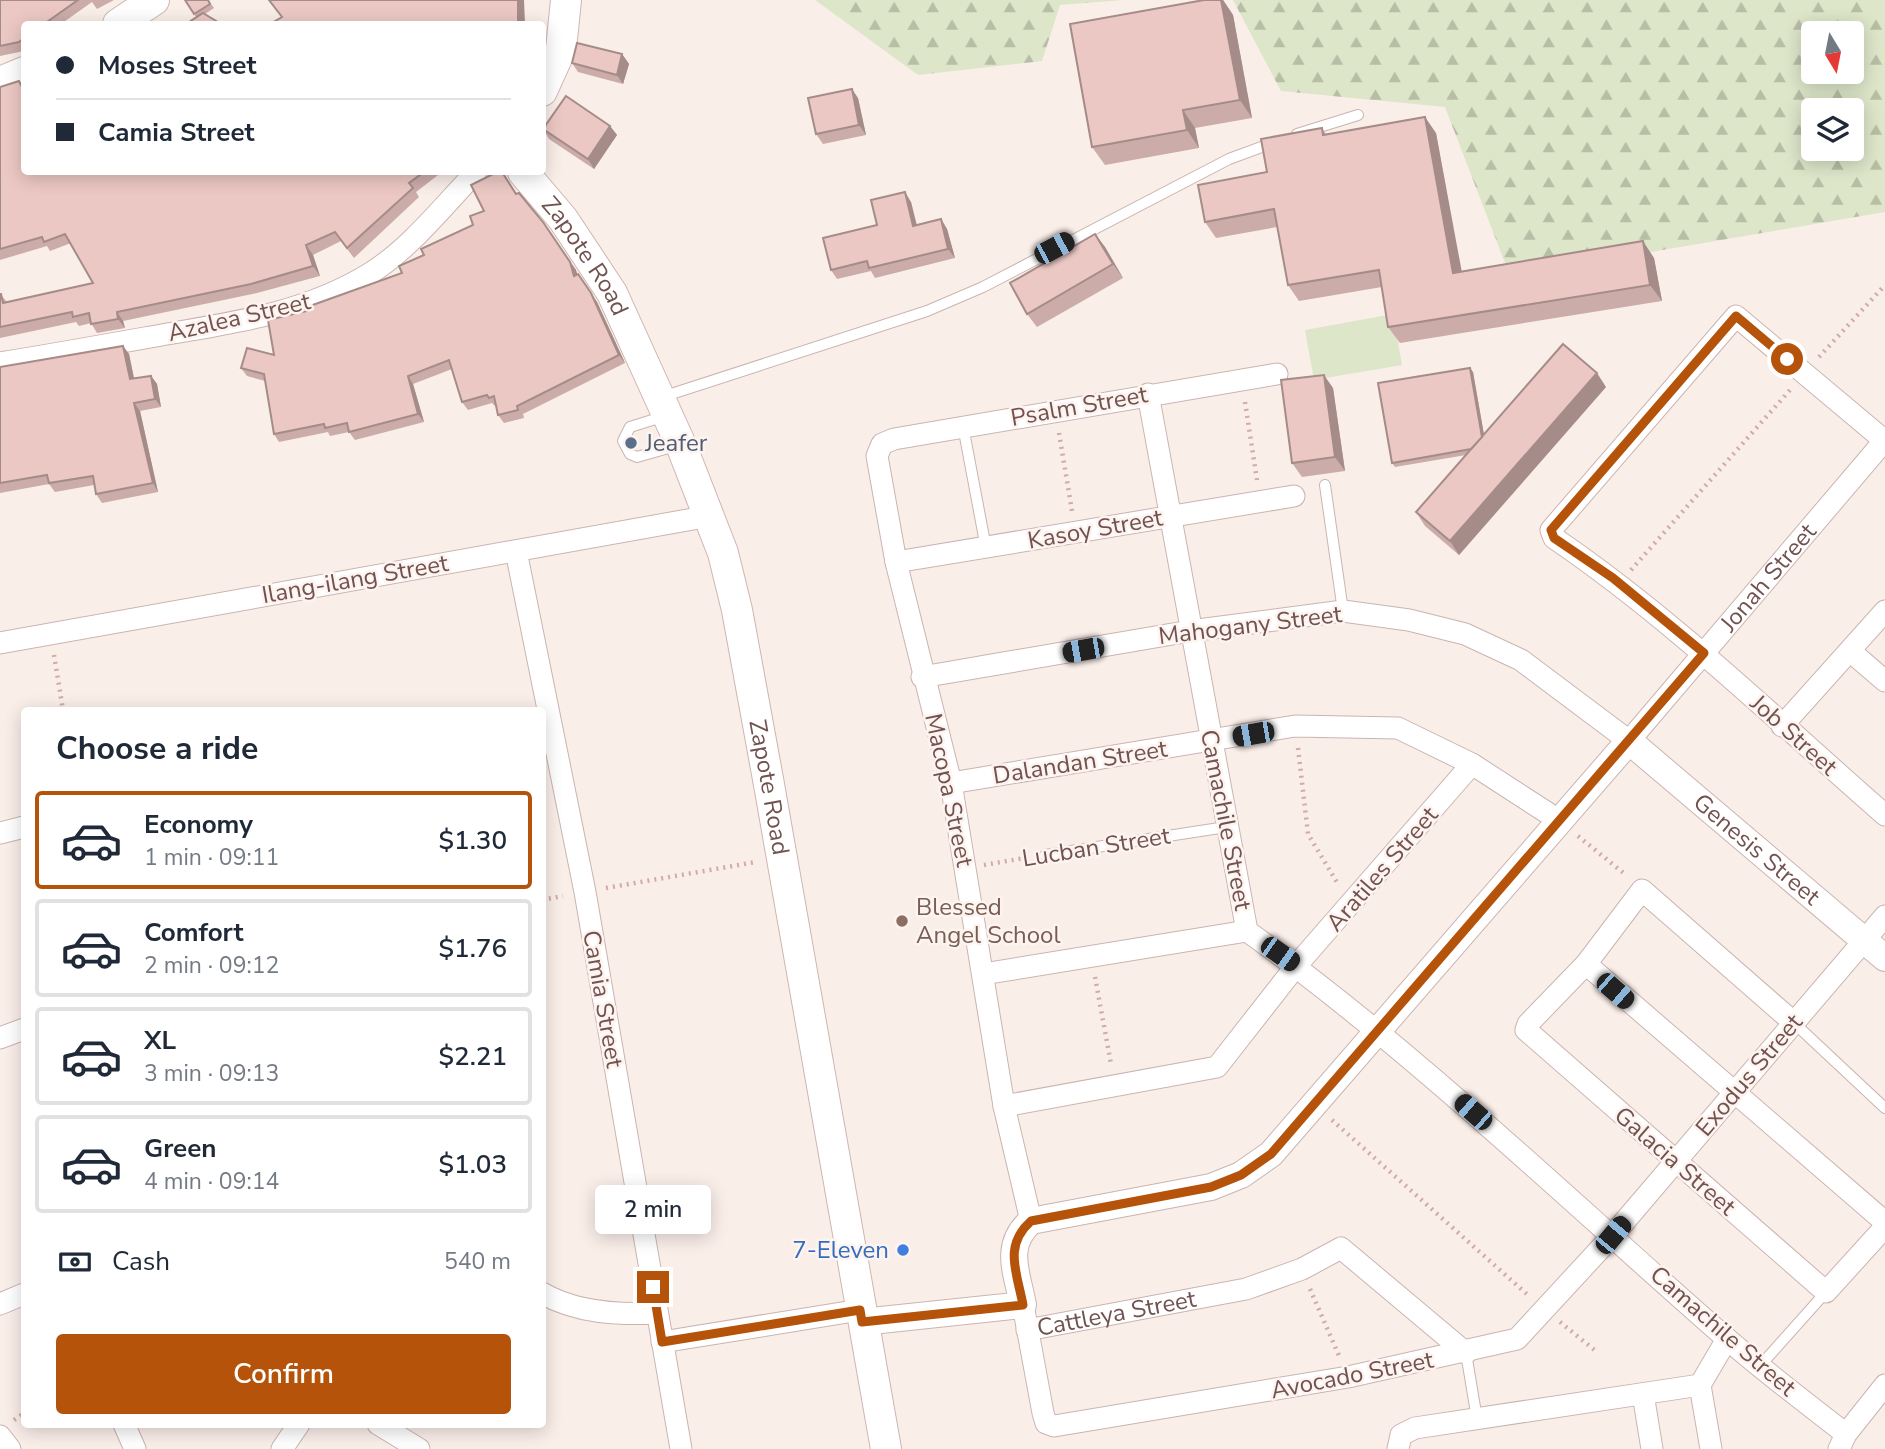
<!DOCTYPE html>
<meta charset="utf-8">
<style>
:root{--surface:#fff;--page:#f6f6f7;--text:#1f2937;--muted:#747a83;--line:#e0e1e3;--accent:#b45309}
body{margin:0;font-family:"Nunito Sans",sans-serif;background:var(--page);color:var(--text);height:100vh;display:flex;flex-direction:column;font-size:26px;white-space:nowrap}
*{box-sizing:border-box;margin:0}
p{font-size:23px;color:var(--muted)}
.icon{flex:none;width:38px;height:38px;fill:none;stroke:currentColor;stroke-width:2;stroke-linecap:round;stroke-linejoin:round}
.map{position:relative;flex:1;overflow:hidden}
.drawer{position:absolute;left:21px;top:707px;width:525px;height:721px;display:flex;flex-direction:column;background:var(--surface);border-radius:7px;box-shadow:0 4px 18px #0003}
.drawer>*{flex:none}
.hud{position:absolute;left:21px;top:21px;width:525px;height:154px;border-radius:7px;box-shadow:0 4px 18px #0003;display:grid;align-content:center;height:154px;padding:0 35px;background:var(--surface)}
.needle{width:46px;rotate:170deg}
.buttons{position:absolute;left:1801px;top:21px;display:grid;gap:14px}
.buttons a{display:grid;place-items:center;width:63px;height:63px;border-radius:7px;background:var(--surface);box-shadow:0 4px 18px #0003;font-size:35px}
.end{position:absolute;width:32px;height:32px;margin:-16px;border:9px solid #b45309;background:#fff;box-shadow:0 0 0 4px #fff}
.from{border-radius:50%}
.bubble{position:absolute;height:49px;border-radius:7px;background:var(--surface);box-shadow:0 4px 18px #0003;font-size:23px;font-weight:600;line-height:49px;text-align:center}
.car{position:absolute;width:21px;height:42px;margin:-21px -10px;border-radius:9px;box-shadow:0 0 5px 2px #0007;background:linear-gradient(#222 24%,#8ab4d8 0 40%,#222 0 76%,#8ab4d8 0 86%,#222 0)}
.hud b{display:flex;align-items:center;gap:24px;height:66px;font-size:26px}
.hud b+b{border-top:2px solid var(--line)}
.hud i{width:18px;height:18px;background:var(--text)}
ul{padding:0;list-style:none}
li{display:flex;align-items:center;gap:21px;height:98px;margin:0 14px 10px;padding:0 21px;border:4px solid var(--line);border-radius:7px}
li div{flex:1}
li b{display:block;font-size:26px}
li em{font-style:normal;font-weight:600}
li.active{border-color:var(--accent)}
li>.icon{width:63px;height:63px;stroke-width:1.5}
h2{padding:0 35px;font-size:32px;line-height:84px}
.pay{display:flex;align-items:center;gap:18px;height:77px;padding:0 35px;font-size:26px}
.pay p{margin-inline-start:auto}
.button{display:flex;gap:14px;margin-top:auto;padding:14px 35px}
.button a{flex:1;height:80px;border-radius:7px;background:var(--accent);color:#fff;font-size:28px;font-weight:600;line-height:80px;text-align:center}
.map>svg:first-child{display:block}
.grass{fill:#dde6c9}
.forest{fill:url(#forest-firs);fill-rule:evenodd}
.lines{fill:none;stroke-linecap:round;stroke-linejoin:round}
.service-casing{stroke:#cbb4b0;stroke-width:12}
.minor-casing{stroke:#cbb4b0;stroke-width:23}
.tertiary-casing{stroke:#cbb4b0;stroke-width:28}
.secondary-casing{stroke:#cfb5b1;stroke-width:32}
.path{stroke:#d1aba7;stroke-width:4.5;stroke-dasharray:2 5;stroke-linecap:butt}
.service{stroke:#fff;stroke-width:10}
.minor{stroke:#fff;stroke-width:21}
.tertiary{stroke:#fff;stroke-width:26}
.secondary{stroke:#fff;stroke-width:30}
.wall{fill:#cbaca9}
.shaded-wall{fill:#a58c89}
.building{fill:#ecc8c4;stroke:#a58c89;stroke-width:2}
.route{stroke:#b45309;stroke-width:9}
.service-dot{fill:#5c6f8a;stroke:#fdf3ef;stroke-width:2.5}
.education-dot{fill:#8d6e63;stroke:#fdf3ef;stroke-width:2.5}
.shop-dot{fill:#3f7fe0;stroke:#fdf3ef;stroke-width:2.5}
.labels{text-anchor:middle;stroke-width:5;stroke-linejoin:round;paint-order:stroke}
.street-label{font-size:24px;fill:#715250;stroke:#fdf3ef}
.service-label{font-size:24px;fill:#4e5e75;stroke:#fdf3ef;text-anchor:start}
.education-label{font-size:24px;fill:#785e54;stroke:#fdf3ef;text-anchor:start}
.shop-label{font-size:24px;fill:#366cbe;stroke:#fdf3ef;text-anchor:end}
</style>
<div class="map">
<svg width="1885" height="1449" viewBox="0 0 1885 1449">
<defs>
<pattern id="forest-firs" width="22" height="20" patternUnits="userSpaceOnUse" patternTransform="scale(1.75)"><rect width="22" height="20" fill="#dde6c9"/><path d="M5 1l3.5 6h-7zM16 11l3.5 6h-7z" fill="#b8bda6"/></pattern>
</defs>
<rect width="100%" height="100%" fill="#faeee9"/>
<polygon class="grass" points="1393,314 1402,365 1314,380 1305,330"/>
<g class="forest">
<polygon points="815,0 1124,0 1060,5 1042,61 918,75"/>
<path d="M1233,0H1885V212L1510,276L1445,107L1281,91ZM1813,33H1852V72H1813ZM1813,110H1852V149H1813Z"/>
</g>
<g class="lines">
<defs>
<g id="service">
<polyline points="1297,134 1358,115"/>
<polyline points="662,397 927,311 983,287 1229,159 1275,142"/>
<polyline points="665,416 630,427 623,441 630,454 637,457 679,445"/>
<polyline points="963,426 986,548"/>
<polyline points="1325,485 1343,611"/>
<polyline points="1045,855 1226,827"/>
<polyline points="1793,1022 1885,1108"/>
<polyline points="1466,1353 1477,1419"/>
<polyline points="1760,1366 1826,1292"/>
</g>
<g id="minor">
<path d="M0,363C56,354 111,344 167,334C238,322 307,312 369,274C410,249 443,206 476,172"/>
<path d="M1148,394L1247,931C1418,1054 1568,1200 1726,1338C1765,1372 1806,1403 1846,1434"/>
<path d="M1885,441L1736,316L1551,530L1554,538C1673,619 1776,720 1885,815"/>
<polyline points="516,551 585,892 681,1449"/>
<polyline points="896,562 1294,496"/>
<polyline points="0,643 710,516"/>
<polyline points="1850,651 1885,681"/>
<path id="s1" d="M922,677L1190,631L1343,611L1409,620L1465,634L1521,660L1629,741L1885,440"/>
<polyline points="1782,726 1885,611"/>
<polyline points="951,783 1295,726 1398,728 1472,764 1560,821"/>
<polyline points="0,833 24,827"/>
<polyline points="1586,964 1885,1222"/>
<polyline points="983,974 1247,931"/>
<polyline points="1793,1022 1642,890 1586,964 1528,1024 1526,1030 1826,1292 1885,1227"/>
<polyline points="0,1038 24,1029"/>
<polyline points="1004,1106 1217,1067 1296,966 1472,764"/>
<polyline points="1031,1221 1004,1106 951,783 896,562 877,456 882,444 894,439 1277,374"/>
<path d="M542,1293C576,1313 619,1315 657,1313"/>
<polyline points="0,1304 24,1294"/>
<polyline points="1023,1305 1043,1413 1046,1423 1054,1426 1348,1377 1517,1339 1613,1235 1885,916"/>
<path id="s2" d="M1027,1330L1246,1289L1302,1269L1341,1248L1466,1353"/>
<polyline points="662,1342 860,1310"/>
<polyline points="1643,1394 1652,1449"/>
<polyline points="124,1424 135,1449"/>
<polyline points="378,1424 419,1449"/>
<polyline points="0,1436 10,1449"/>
<polyline points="282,1449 299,1424"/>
<polyline points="1398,1449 1401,1435 1415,1428 1700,1385"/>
<polyline points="1711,1449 1700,1385 1727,1339"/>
<polyline points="1839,1449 1846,1434 1885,1385"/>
</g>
<g id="tertiary">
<path id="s3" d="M862,1322L1023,1305C1017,1272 1003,1246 1031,1221L1211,1187L1241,1175L1271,1154L1629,741L1885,958"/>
</g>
<g id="secondary">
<polyline points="118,24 154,0"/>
<polyline points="0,82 24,72"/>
<polyline points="542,91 561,49 566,0"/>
<path id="s4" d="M523,172L563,219L612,293L681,445L723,553L737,610L768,779L886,1449"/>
</g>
</defs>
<use href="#service" class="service-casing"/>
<use href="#minor" class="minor-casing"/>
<use href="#tertiary" class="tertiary-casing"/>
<use href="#secondary" class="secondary-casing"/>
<g class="path">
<polyline points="1819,357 1885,285"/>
<polyline points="1245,402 1257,480"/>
<polyline points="1059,433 1072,511"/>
<polyline points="1631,570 1790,390"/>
<polyline points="54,655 63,710"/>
<polyline points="1298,748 1308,834 1338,884"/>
<polyline points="1578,836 1626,875"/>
<polyline points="984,865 1030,857"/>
<polyline points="606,888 756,862"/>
<polyline points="542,900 563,896"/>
<polyline points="1095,977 1111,1064"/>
<polyline points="1332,1120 1529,1296"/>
<polyline points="1310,1289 1340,1358"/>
<polyline points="1560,1322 1597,1352"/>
<polyline points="14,1420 24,1413"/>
</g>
<use href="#service" class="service"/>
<use href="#minor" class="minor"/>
<use href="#tertiary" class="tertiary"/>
<use href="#secondary" class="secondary"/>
</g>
<g class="wall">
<polygon points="0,0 114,0 97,9 92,2 61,24 24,24 24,51 0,56"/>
<polygon points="185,0 208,0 214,8 205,14 196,17"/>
<polygon points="1204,0 1223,0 1233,15 1252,118 1195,128 1199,148 1105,165 1092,147"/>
<polygon points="622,54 629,64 623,84 578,72 572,63"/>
<polygon points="0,87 24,172 442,172 416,192 419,197 354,258 341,241 313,255 320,276 257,293 123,321 125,328 97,333 91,323 79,326 76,322 0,338 0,294 7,302 93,283 71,243 50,251 47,246 0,260"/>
<polygon points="858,98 866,135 823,144 816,134"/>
<polygon points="610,126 617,135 594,169 549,139 543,129"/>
<polygon points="1322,128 1326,134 1436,133 1461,272 1654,258 1662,301 1400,343 1388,327 1382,287 1299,301 1288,285 1277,227 1216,238 1205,222"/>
<polygon points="517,194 576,270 577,274 597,302 625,363 523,414 524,418 504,423 498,415 496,406 495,406 492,403 468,410 462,402 452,369 413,384 424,422 355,440 349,432 330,436 328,432 279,442 274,434 265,381 247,376 241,368 274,355 311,310 402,273 424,255 473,225 484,211"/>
<polygon points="911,202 917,225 941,219 947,229 955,258 875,278 871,271 837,279 831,270 877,225"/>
<polygon points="1095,234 1105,247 1123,278 1037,327 1027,314"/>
<polygon points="123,346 129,354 134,379 151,376 157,384 161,407 140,411 158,492 102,503 96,494 94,485 55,492 49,484 0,493 0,367"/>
<polygon points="1473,372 1484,435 1606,387 1459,555 1425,526 1416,512 1466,455 1395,467 1392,463"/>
<polygon points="1333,388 1345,471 1302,477 1292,463"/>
</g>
<g class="shaded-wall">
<polygon points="518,0 524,0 525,24 518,24"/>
<polygon points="1221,0 1223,0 1233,15 1252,118 1240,100"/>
<polygon points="622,54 629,64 623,84 617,75"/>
<polygon points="852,89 858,98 866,135 859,125"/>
<polygon points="1183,110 1195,128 1199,148 1187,130"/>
<polygon points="1425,117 1436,133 1465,289 1453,273"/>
<polygon points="610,126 617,135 594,169 588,159"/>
<polygon points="905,192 911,202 919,236 913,226"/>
<polygon points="941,219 947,229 955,258 948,249"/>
<polygon points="543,222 576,270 580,284 574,276"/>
<polygon points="1095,234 1105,247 1123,278 1113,264"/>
<polygon points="1643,241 1654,258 1662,301 1650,285"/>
<polygon points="306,245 313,255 320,276 313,266"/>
<polygon points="578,274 597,302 625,363 619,355"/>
<polygon points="117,312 123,321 125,328 118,319"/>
<polygon points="123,346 129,354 136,388 130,379"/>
<polygon points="1470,368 1473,372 1487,452 1483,447"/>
<polygon points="1597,373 1606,387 1459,555 1450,541"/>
<polygon points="1324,375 1333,388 1345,471 1335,457"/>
<polygon points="151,376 157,384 161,407 155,399"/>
<polygon points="408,376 413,384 424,422 418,414"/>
<polygon points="134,403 140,411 158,492 153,483"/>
</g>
<g class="building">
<polygon points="0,0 78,0 44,24 24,24 24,38 19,42 0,46"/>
<polygon points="185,0 208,0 210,4 194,14"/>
<polygon points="269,0 518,0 518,24 270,24 282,17"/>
<polygon points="1204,0 1221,0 1240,100 1183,110 1187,130 1092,147 1070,24"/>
<polygon points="203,13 221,24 186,24"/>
<polygon points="577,43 622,54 617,75 572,63"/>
<polygon points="19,81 22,87 24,85 24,172 424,172 409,183 413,188 347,248 335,232 306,245 313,266 251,284 117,312 118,319 91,324 89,313 73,317 72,312 0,327 0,294 1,294 3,303 93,283 65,234 44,242 42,237 0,249 0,87"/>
<polygon points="852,89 859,125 816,134 808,98"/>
<polygon points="566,96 610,126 588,159 543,129"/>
<polygon points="1425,117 1453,273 1643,241 1650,285 1388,327 1379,270 1288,285 1274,209 1205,222 1198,185 1267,172 1261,139 1322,128 1323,135"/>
<polygon points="497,172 502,172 516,194 519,193 543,222 570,262 574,276 578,274 591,293 619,355 517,406 518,410 498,415 494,396 489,398 487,395 462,402 449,360 408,376 418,414 349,432 347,423 325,428 324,424 274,434 264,374 241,368 247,348 274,355 268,320 311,310 310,306 402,273 399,266 424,255 421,249 473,225 470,216 484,211 471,185"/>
<polygon points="905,192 913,226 941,219 948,249 869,268 867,261 831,270 823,238 877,225 871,200"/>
<polygon points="1095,234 1113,264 1027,314 1010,283"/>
<polygon points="1563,344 1597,373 1450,541 1416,512"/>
<polygon points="123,346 130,379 151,376 155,399 134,403 153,483 96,494 93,476 49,483 47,475 0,483 0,367"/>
<polygon points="1470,368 1482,437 1471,449 1392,463 1378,383"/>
<polygon points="1324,375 1335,457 1292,463 1281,380"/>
</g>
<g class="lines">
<path class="route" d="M653,1287L662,1342L860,1310L862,1322L1023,1305C1017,1272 1003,1246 1031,1221L1211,1187L1241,1175L1271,1154L1704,653L1613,578L1554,538L1551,530L1736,316L1787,359"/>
</g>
<circle class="service-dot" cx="631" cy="443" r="7"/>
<circle class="education-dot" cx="902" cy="921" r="7"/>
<circle class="shop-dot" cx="903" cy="1250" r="7"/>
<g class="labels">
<g class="street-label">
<text dy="8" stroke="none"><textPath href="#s4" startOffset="105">Zapote Road</textPath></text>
<text transform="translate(239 317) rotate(-13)" y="8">Azalea Street</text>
<text transform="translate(1079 406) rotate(-10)" y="8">Psalm Street</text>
<text transform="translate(1095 529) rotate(-10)" y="8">Kasoy Street</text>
<text dy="8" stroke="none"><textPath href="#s1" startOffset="962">Jonah Street</textPath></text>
<text transform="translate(355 579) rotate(-10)" y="8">Ilang-ilang Street</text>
<text transform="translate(1250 625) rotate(-7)" y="8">Mahogany Street</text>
<text transform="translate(1794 735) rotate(42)" y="8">Job Street</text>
<text transform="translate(1080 762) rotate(-9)" y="8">Dalandan Street</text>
<text dy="8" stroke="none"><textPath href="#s4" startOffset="672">Zapote Road</textPath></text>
<text transform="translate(949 790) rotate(78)" y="8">Macopa Street</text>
<text transform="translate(1226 820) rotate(79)" y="8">Camachile Street</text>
<text transform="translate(1096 847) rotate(-9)" y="8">Lucban Street</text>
<text dy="8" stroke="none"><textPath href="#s3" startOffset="1218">Genesis Street</textPath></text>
<text transform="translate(1382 869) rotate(-49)" y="8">Aratiles Street</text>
<text transform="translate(603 999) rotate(80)" y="8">Camia Street</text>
<text transform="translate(1749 1075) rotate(-50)" y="8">Exodus Street</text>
<text transform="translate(1675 1161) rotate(41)" y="8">Galacia Street</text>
<text dy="8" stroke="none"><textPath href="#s2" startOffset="91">Cattleya Street</textPath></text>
<text transform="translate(1723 1331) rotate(41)" y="8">Camachile Street</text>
<text transform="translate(1352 1375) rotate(-11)" y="8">Avocado Street</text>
</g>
<g class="service-label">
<text x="645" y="451">Jeafer</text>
</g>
<g class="education-label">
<text x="916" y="915">Blessed<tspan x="916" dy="28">Angel School</tspan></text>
</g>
<g class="shop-label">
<text x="889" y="1258">7-Eleven</text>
</g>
</g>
</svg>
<div class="buttons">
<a><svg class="needle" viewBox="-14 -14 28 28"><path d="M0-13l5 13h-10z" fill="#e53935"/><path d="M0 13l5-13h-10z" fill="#747a83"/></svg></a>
<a><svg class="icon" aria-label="layers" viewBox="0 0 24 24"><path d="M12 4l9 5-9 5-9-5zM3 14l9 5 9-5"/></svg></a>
</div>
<i class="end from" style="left:1787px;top:359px"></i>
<i class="end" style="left:653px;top:1287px"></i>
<div class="bubble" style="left:595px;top:1185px;width:116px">2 min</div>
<i class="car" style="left:1054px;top:248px;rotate:62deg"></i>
<i class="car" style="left:1083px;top:650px;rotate:260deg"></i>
<i class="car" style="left:1253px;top:734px;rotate:260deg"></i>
<i class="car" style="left:1280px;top:954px;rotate:125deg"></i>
<i class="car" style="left:1615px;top:991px;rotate:131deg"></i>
<i class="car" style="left:1473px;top:1112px;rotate:311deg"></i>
<i class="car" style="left:1613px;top:1235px;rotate:40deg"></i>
<div class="hud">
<b><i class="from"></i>Moses Street</b>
<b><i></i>Camia Street</b>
</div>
<section class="drawer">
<h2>Choose a ride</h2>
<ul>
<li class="active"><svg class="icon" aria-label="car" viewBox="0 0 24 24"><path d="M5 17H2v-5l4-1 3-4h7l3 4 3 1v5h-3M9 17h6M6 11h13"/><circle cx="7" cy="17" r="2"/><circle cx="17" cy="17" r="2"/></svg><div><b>Economy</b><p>1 min · 09:11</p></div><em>$1.30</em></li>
<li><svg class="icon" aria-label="car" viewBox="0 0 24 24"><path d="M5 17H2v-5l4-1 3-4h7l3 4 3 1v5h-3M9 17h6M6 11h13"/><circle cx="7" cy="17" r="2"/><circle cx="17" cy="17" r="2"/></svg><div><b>Comfort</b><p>2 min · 09:12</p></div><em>$1.76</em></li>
<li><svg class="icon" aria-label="car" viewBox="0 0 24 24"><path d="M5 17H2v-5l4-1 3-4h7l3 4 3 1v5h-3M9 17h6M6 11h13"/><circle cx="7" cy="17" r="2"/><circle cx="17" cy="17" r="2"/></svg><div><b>XL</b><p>3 min · 09:13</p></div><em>$2.21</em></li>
<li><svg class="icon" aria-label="car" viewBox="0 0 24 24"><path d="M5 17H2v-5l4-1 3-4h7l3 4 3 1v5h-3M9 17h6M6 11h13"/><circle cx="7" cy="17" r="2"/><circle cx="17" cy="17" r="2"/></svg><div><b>Green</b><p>4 min · 09:14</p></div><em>$1.03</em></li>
</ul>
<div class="pay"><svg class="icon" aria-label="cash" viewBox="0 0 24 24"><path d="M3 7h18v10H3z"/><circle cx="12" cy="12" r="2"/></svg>Cash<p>540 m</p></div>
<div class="button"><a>Confirm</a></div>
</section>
</div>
